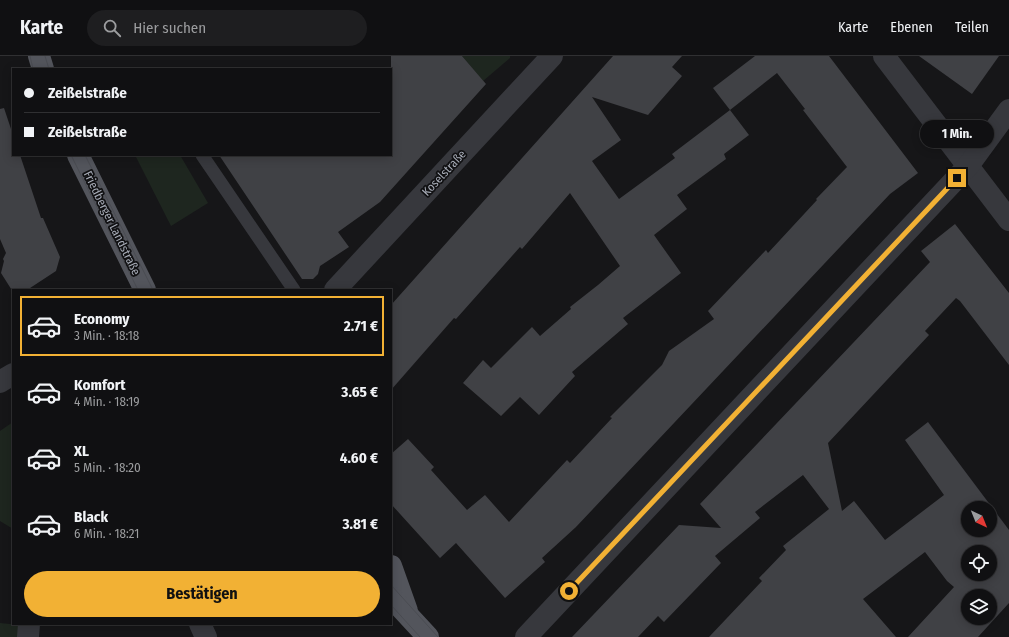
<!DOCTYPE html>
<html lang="de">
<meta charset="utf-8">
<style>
:root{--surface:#101012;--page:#1e1e20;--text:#f1f3f6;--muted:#9c9d9f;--line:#303032;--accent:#f2b134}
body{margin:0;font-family:"Fira Sans Condensed",sans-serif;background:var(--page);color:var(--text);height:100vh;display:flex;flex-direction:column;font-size:15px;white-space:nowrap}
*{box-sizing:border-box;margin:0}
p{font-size:13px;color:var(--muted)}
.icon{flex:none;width:22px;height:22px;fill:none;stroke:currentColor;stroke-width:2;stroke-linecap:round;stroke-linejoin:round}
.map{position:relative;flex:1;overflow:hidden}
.sheet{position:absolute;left:12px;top:233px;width:380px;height:336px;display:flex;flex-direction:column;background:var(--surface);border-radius:0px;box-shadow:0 2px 10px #0003,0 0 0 1px var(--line)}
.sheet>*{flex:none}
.banner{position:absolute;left:12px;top:12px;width:380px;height:88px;border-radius:0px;box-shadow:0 2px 10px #0003,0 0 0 1px var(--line);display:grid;align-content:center;height:88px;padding:0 12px;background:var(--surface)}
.needle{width:26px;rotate:137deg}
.tools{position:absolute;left:961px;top:445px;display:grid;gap:8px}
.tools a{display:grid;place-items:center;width:36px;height:36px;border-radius:50%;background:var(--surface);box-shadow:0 2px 10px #0003,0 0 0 1px var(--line);font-size:20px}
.end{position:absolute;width:18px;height:18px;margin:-9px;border:5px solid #f2b134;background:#111;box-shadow:0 0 0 2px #111}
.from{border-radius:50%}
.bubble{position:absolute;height:28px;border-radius:14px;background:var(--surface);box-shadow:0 2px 10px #0003,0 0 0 1px var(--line);font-size:13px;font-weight:700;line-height:28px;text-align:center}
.banner b{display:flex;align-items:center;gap:14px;height:38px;font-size:15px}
.banner b+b{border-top:1px solid var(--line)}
.banner i{width:10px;height:10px;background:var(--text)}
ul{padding:7px 0 0;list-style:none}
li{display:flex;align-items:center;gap:12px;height:60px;margin:0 8px 6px;padding:0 4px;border:2px solid transparent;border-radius:0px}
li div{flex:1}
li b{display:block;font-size:15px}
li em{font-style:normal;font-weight:700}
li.active{border-color:var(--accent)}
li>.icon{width:36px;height:36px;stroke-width:1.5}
.primary-button{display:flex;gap:8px;margin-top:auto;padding:8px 12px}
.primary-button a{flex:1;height:46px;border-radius:24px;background:var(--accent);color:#111;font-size:16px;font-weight:700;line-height:46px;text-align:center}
header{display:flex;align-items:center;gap:24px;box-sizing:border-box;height:56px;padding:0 20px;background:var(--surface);border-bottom:1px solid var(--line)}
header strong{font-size:19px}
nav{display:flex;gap:22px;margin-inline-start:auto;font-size:14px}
.search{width:280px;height:36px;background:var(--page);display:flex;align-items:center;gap:10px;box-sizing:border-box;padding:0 14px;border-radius:22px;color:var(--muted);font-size:15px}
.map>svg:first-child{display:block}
.green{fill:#1e261f}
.building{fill:#404145;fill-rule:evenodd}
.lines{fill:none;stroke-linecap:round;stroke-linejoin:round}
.lane{stroke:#37383d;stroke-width:13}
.street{stroke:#37383d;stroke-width:22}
.primary{stroke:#53555c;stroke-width:22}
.tram{stroke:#4a4c52;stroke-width:1}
.route{stroke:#f2b134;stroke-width:5}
.labels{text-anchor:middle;stroke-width:3.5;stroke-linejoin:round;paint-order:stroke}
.street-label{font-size:12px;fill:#a8adb8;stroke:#111113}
</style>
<header>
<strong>Karte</strong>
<div class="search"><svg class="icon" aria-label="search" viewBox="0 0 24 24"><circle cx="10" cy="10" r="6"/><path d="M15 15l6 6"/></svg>Hier suchen</div>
<nav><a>Karte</a><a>Ebenen</a><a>Teilen</a></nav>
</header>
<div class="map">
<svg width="1009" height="581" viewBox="0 0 1009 581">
<rect width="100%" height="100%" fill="#161618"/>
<g class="green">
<polygon points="462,0 510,0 510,2 483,25"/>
<polygon points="135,99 180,99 208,147 171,170"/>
<polygon points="13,366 13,473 0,465 0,375"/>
<polygon points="0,567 20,569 20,581 0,581"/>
</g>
<g class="building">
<polygon points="391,0 462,0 486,28 380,146 338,176 349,191 320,210 318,218 313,223 302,223 219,99 391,99"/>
<polygon points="613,0 682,0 672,11 682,20 648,59 592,41 621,84 592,105 619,143 675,102 672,98 730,54 749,79 724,98 726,103 677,139 687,153 654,179 681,217 623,262 628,268 572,316 575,320 539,359 520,341 501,360 463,327 483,304 491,312 532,271 540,280 571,253 570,251 598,229 620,210 570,137 522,193 520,191 456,263 454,262 391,334 391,249"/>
<polygon points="755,0 829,0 918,117 890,138 576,471 542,502 545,506 505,542 456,487 440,502 391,448 391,398 408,383 434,411 431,414 467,454 485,439 509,466 567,404 570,407 612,362 610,361 662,309 669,295 714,263 708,255 766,194 768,197 817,144 816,143 847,111 803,54 805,53 777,17 730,54 713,32"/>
<polygon points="919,0 999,0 972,38"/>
<polygon points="4,52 13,79 13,99 20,99 41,162 43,162 60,201 56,215 27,234 13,234 13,236 1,217 4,205 3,203 6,197 0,183 0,53"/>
<path d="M955,168L1009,237V309L960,245L956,242L925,275L929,279L828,387L842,455L854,445L885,484L944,439L905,384L928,366L1009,474V547L978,581H908L954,531L947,525L925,496L863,543L896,581H709L762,525L759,522L786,494L783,490L829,453L803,419L755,456L760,462L715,500L721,507L664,566L658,560L638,581H572L679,469L721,472L700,448L930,206L921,195ZM968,452H990V474H968ZM968,496H990V518H968ZM968,540H990V562H968Z"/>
</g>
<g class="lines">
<polyline class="lane" points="202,99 294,234"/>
<g class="street">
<polyline points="884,0 1009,164"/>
<polyline points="335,234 552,0"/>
<polyline points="0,326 13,318"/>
<polyline points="200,568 206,581"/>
<polyline points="28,581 29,568"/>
<polyline points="526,581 968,110 1009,54"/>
</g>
<g class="primary">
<polyline points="39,0 43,13"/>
<polyline points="78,99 145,234"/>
<polyline points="391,510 407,555"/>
<polyline points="391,541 428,581"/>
</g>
<g class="tram">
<polyline points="30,0 33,13"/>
<polyline points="45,0 49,13"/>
<polyline points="71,99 138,234"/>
<polyline points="85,99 153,234"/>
<polyline points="391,529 438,581"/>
<polyline points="391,549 420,581"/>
</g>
</g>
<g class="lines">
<polyline class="route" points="569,535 957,122"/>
</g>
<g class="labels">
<g class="street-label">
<text transform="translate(444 117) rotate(-47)" y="4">Koselstraße</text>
<text transform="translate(112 167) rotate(64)" y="4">Friedberger Landstraße</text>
</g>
</g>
</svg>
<div class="tools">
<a><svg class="needle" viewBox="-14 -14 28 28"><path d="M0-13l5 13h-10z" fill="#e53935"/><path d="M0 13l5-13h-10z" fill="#9c9d9f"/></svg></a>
<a><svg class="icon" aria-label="locate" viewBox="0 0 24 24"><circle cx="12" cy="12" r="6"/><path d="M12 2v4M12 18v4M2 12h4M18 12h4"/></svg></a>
<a><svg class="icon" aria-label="layers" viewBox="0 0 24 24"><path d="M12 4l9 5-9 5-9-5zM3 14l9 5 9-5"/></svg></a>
</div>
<i class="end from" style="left:569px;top:535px"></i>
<i class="end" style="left:957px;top:122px"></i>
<div class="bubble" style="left:920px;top:64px;width:74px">1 Min.</div>
<div class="banner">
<b><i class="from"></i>Zeißelstraße</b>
<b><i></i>Zeißelstraße</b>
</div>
<section class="sheet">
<ul>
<li class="active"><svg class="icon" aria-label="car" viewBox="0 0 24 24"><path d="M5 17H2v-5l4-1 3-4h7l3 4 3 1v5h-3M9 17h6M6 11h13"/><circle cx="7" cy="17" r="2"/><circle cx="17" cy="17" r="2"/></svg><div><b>Economy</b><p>3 Min. · 18:18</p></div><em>2.71 €</em></li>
<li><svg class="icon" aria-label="car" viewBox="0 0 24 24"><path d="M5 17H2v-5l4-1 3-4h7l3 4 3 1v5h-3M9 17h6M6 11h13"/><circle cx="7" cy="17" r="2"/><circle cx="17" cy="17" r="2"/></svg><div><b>Komfort</b><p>4 Min. · 18:19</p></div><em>3.65 €</em></li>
<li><svg class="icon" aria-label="car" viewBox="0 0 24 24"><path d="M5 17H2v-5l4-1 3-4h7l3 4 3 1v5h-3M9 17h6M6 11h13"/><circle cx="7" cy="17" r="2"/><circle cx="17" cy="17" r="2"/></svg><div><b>XL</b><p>5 Min. · 18:20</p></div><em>4.60 €</em></li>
<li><svg class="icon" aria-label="car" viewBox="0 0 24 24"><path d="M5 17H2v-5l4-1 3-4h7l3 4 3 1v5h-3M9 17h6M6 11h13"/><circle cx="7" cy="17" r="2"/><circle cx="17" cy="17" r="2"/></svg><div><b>Black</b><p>6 Min. · 18:21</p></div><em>3.81 €</em></li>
</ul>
<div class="primary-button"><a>Bestätigen</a></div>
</section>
</div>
